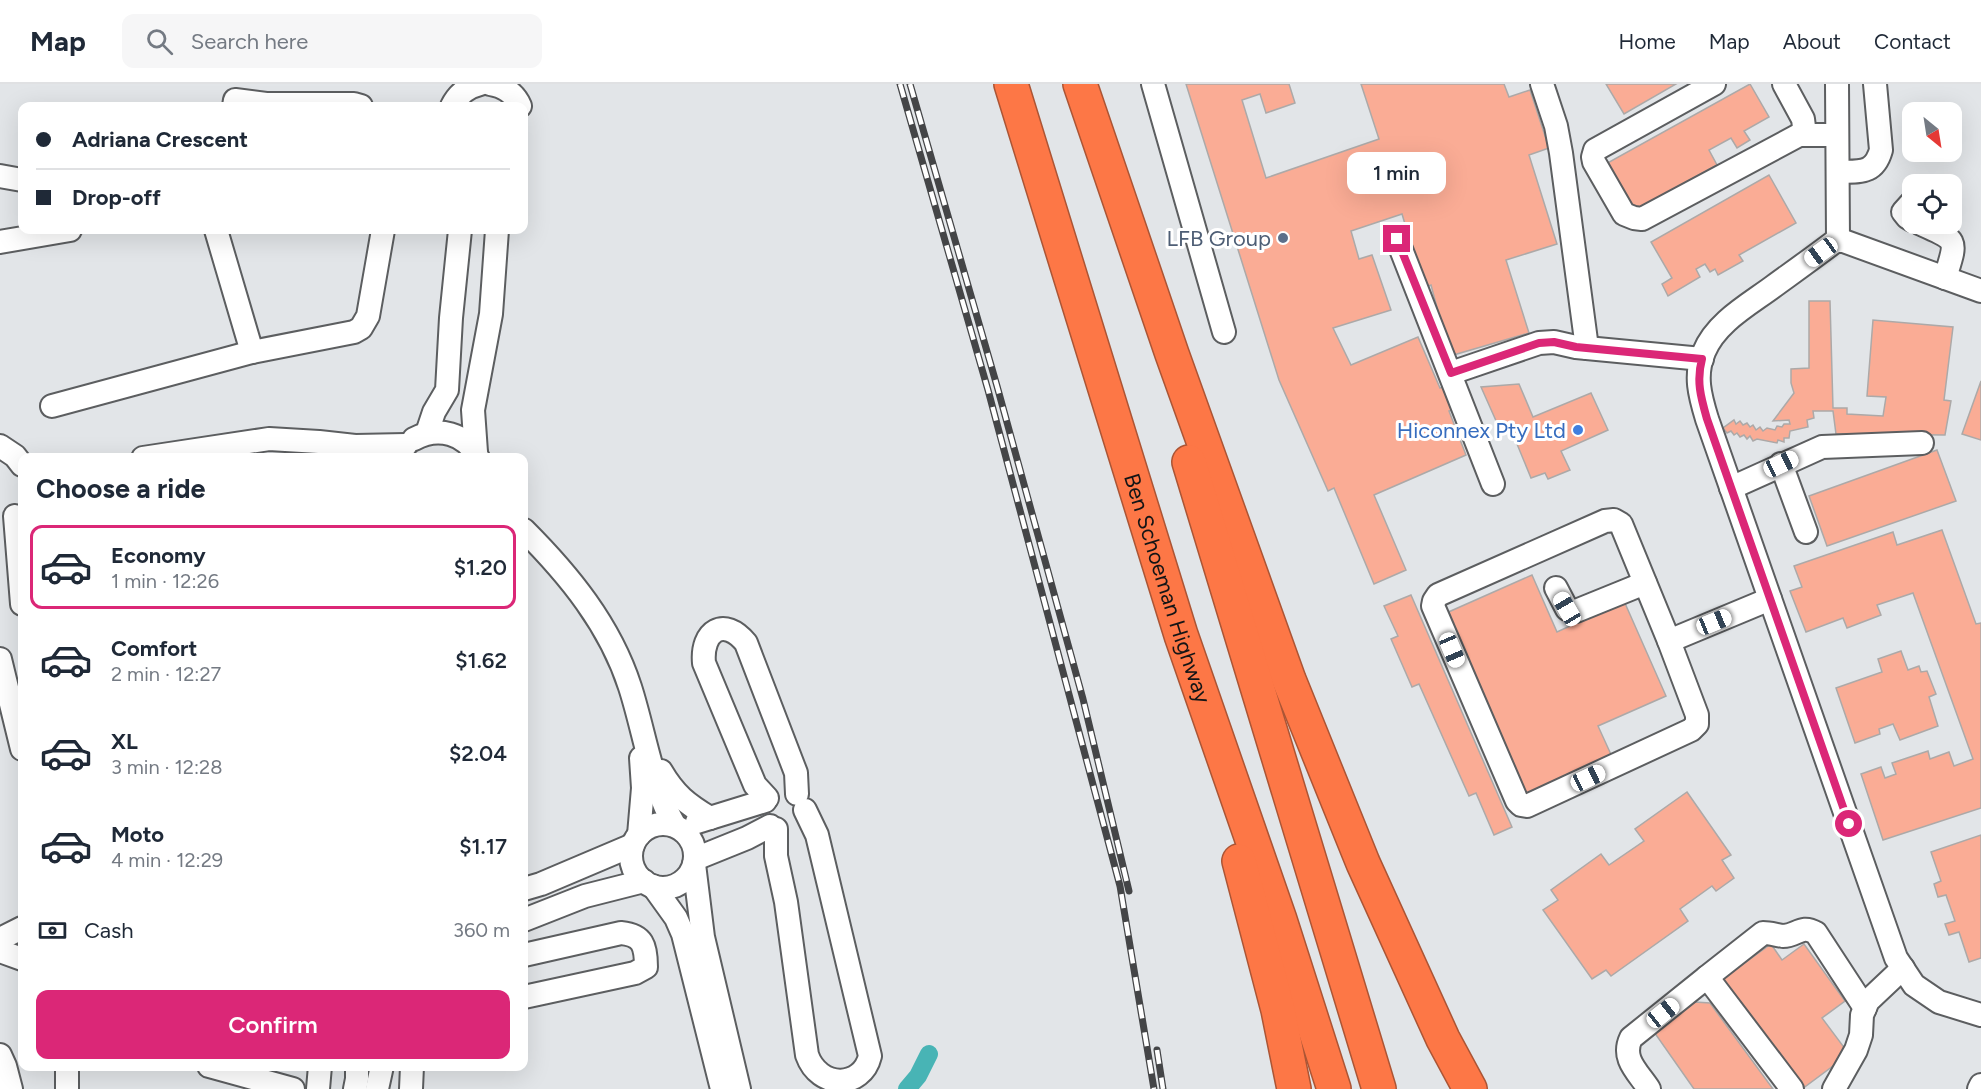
<!DOCTYPE html>
<meta charset="utf-8">
<style>
:root{--surface:#fff;--page:#f6f6f7;--text:#1f2937;--muted:#747a83;--line:#e0e1e3;--accent:#db2777}
body{margin:0;font-family:Figtree,sans-serif;background:var(--page);color:var(--text);height:100vh;display:flex;flex-direction:column;font-size:22px;white-space:nowrap}
*{box-sizing:border-box;margin:0}
p{font-size:20px;color:var(--muted)}
.icon{flex:none;width:33px;height:33px;fill:none;stroke:currentColor;stroke-width:2;stroke-linecap:round;stroke-linejoin:round}
.map{position:relative;flex:1;overflow:hidden}
.panel{position:absolute;left:18px;top:369px;width:510px;height:618px;display:flex;flex-direction:column;background:var(--surface);border-radius:12px;box-shadow:0 6px 24px #0002}
.panel>*{flex:none}
.hud{position:absolute;left:18px;top:18px;width:510px;height:132px;border-radius:12px;box-shadow:0 6px 24px #0002;display:grid;align-content:center;height:132px;padding:0 18px;background:var(--surface)}
.needle{width:39px;rotate:150deg}
.buttons{position:absolute;left:1902px;top:18px;display:grid;gap:12px}
.buttons a{display:grid;place-items:center;width:60px;height:60px;border-radius:12px;background:var(--surface);box-shadow:0 6px 24px #0002;font-size:30px}
.end{position:absolute;width:27px;height:27px;margin:-14px;border:8px solid #db2777;background:#fff;box-shadow:0 0 0 3px #fff}
.from{border-radius:50%}
.bubble{position:absolute;height:42px;border-radius:12px;background:var(--surface);box-shadow:0 6px 24px #0002;font-size:20px;font-weight:600;line-height:42px;text-align:center}
.car{position:absolute;width:18px;height:36px;margin:-18px -9px;border-radius:8px;box-shadow:0 0 4px 2px #0007;background:linear-gradient(#fff 24%,#345 0 40%,#fff 0 76%,#345 0 86%,#fff 0)}
.hud b{display:flex;align-items:center;gap:21px;height:57px;font-size:22px}
.hud b+b{border-top:2px solid var(--line)}
.hud i{width:15px;height:15px;background:var(--text)}
ul{padding:0;list-style:none}
li{display:flex;align-items:center;gap:18px;height:84px;margin:0 12px 9px;padding:0 6px;border:3px solid transparent;border-radius:12px}
li div{flex:1}
li b{display:block;font-size:22px}
li em{font-style:normal;font-weight:600}
li.on{border-color:var(--accent)}
li>.icon{width:54px;height:54px;stroke-width:1.5}
h2{padding:0 18px;font-size:27px;line-height:72px}
.pay{display:flex;align-items:center;gap:15px;height:66px;padding:0 18px;font-size:22px}
.pay p{margin-inline-start:auto}
.cta{display:flex;gap:12px;margin-top:auto;padding:12px 18px}
.cta a{flex:1;height:69px;border-radius:12px;background:var(--accent);color:#fff;font-size:24px;font-weight:600;line-height:69px;text-align:center}
header{display:flex;align-items:center;gap:36px;box-sizing:border-box;height:84px;padding:0 30px;background:var(--surface);border-bottom:2px solid var(--line)}
header strong{font-size:28px}
nav{display:flex;gap:33px;margin-inline-start:auto;font-size:21px}
.search{width:420px;height:54px;background:var(--page);display:flex;align-items:center;gap:15px;box-sizing:border-box;padding:0 21px;border-radius:12px;color:var(--muted);font-size:22px}
.map>svg:first-child{display:block}
.lines{fill:none;stroke-linecap:round;stroke-linejoin:round}
.canal{stroke:#48b4b5;stroke-width:18}
.building{fill:#faac95;stroke:#aca9a8;stroke-width:1.5}
.minor-casing{stroke:#5c5e60;stroke-width:26}
.highway-casing{stroke:#ab5535;stroke-width:36}
.minor{stroke:#fff;stroke-width:22}
.highway{stroke:#fd7746;stroke-width:33}
.rail-casing{stroke:#444547;stroke-width:7}
.rail{stroke:#fff;stroke-width:4.5;stroke-dasharray:14;stroke-linecap:butt}
.route{stroke:#db2777;stroke-width:8}
.service-dot{fill:#5c6f8a;stroke:#fff;stroke-width:2}
.shop-dot{fill:#3f7fe0;stroke:#fff;stroke-width:2}
.labels{text-anchor:middle;stroke-width:6;stroke-linejoin:round;paint-order:stroke}
.service-label{font-size:22px;fill:#4e5e75;stroke:#fff;text-anchor:end}
.shop-label{font-size:22px;fill:#366cbe;stroke:#fff;text-anchor:end}
.street-label{font-size:22px;fill:#141516;stroke:#fff}
</style>
<header>
<strong>Map</strong>
<div class="search"><svg class="icon" aria-label="search" viewBox="0 0 24 24"><circle cx="10" cy="10" r="6"/><path d="M15 15l6 6"/></svg>Search here</div>
<nav><a>Home</a><a>Map</a><a>About</a><a>Contact</a></nav>
</header>
<div class="map">
<svg width="1981" height="1005" viewBox="0 0 1981 1005">
<rect width="100%" height="100%" fill="#e2e5e8"/>
<g class="lines">
<polyline class="canal" points="907,1005 918,992 929,970"/>
</g>
<g class="building">
<polygon points="1186,0 1289,0 1295,19 1266,29 1260,10 1242,16 1266,94 1379,55 1361,0 1504,0 1509,13 1530,6 1549,64 1529,71 1557,160 1506,176 1529,249 1450,272 1431,201 1424,204 1402,130 1351,147 1359,175 1372,171 1391,226 1333,244 1351,281 1418,253 1440,304 1448,301 1458,324 1449,327 1466,371 1374,411 1406,486 1374,500 1334,404 1328,407 1279,296"/>
<polygon points="1606,0 1676,0 1624,30"/>
<polygon points="1750,0 1769,33 1744,47 1750,56 1737,64 1731,54 1709,66 1717,81 1628,130 1602,82"/>
<polygon points="1769,91 1796,139 1739,171 1743,177 1718,191 1715,185 1710,188 1705,180 1696,185 1700,193 1668,212 1662,200 1672,194 1651,158"/>
<polygon points="1809,217 1830,217 1833,324 1847,324 1847,330 1883,332 1886,313 1867,312 1873,236 1953,243 1944,316 1951,317 1945,351 1836,350 1833,327 1813,327 1814,334 1807,336 1808,343 1790,347 1789,354 1784,354 1784,358 1778,356 1777,359 1757,355 1753,357 1750,352 1747,355 1744,351 1740,353 1737,349 1734,351 1731,347 1727,349 1723,344 1734,336 1736,340 1740,337 1743,341 1747,339 1750,343 1753,341 1756,346 1760,343 1763,347 1767,344 1775,346 1777,342 1782,343 1784,340 1790,340 1789,336 1773,337 1794,309 1791,299 1791,285 1809,284"/>
<polygon points="1981,297 1981,356 1962,350"/>
<polygon points="1519,300 1533,333 1591,309 1608,346 1561,367 1570,386 1548,395 1545,389 1531,394 1510,343 1501,348 1481,303"/>
<polygon points="1937,366 1956,417 1827,462 1809,412"/>
<polygon points="1942,446 1976,540 1981,539 1981,724 1883,756 1861,690 1881,683 1885,694 1896,690 1892,679 1928,667 1930,675 1949,668 1954,682 1973,675 1913,509 1877,521 1881,531 1847,544 1843,534 1806,548 1790,507 1802,503 1794,482 1893,448 1897,461"/>
<polygon points="1532,491 1557,548 1624,517 1666,612 1598,642 1614,677 1525,715 1444,530"/>
<polygon points="1411,511 1512,743 1494,751 1476,709 1469,712 1419,600 1412,603 1391,555 1398,552 1384,522"/>
<polygon points="1901,567 1908,586 1919,582 1921,588 1927,587 1936,610 1929,613 1938,642 1900,656 1893,640 1879,645 1880,650 1855,659 1836,604 1882,588 1878,575"/>
<polygon points="1687,708 1731,771 1722,776 1734,794 1716,807 1712,802 1680,825 1688,837 1611,892 1606,886 1592,895 1543,826 1558,816 1551,806 1601,770 1609,781 1644,757 1635,745"/>
<polygon points="1981,751 1981,874 1969,878 1959,848 1949,851 1945,840 1955,837 1946,811 1938,813 1934,800 1941,797 1931,768"/>
<polygon points="1771,860 1782,876 1804,860 1845,917 1822,934 1849,970 1802,1005 1721,896"/>
<polygon points="1695,918 1710,919 1773,1005 1694,1005 1654,948"/>
</g>
<g class="lines">
<defs>
<g id="minor">
<path d="M490,0C504,2 515,10 520,22"/>
<polyline points="1153,0 1224,248"/>
<polyline points="1542,0 1556,42 1561,69 1587,264"/>
<polyline points="1714,0 1595,66 1593,73 1594,78 1624,130 1634,134 1642,135 1799,51 1837,51"/>
<polyline points="1784,0 1803,35 1805,51"/>
<polyline points="1837,0 1838,155"/>
<polyline points="234,22 235,16 266,20 354,20 361,22"/>
<path d="M452,22C458,10 467,3 480,0"/>
<path d="M1838,88C1859,87 1874,91 1881,66L1875,0"/>
<polyline points="0,92 22,96"/>
<polyline points="1912,118 1903,128 1907,133 1912,136"/>
<path d="M1921,140C1959,157 1957,155 1945,194"/>
<polyline points="216,146 252,268"/>
<polyline points="1397,155 1493,400"/>
<polyline points="0,158 70,146"/>
<path d="M1981,207L1838,155C1817,171 1796,186 1774,202C1750,220 1716,238 1704,268C1694,291 1700,312 1707,335L1896,874L1914,901L1939,918L1981,931"/>
<polyline points="1451,289 1539,259 1554,258 1576,263 1702,275"/>
<polyline points="52,322 252,268 354,248 361,244 368,232 383,146"/>
<polyline points="427,349 434,328 447,306 451,234 460,146"/>
<path d="M414,355C438,342 466,349 478,374"/>
<polyline points="0,362 15,372 22,381"/>
<polyline points="476,368 473,326 491,230 497,146"/>
<polyline points="143,374 269,355 319,358 355,362 406,361"/>
<polyline points="1781,380 1806,448"/>
<polyline points="1731,404 1822,363 1922,359"/>
<polyline points="15,432 22,520"/>
<polygon points="1614,436 1621,440 1669,557 1697,631 1697,640 1691,646 1527,722 1521,721 1517,717 1433,522 1434,517 1438,511 1605,437"/>
<path d="M524,446C569,491 610,541 630,603C644,646 652,703 675,742"/>
<polyline points="1556,504 1567,525 1576,527 1645,499"/>
<polyline points="1669,557 1770,515"/>
<polyline points="0,575 22,665"/>
<path d="M661,687C675,711 687,720 710,734"/>
<path d="M767,714L755,701L704,579C701,547 724,532 746,559L796,689L797,710"/>
<polyline points="697,738 765,717"/>
<circle cx="663" cy="772" r="32"/>
<path d="M776,745V772L786,818L807,971C819,1005 862,1005 870,972L817,751L805,726"/>
<polyline points="639,751 643,704 641,674"/>
<polyline points="695,775 747,754 770,742"/>
<polyline points="694,780 703,853 739,1005"/>
<polyline points="653,802 676,834 683,850 722,1005"/>
<polyline points="524,805 541,800 633,761"/>
<polyline points="524,836 585,812 644,797"/>
<polyline points="0,855 22,844"/>
<polyline points="0,867 22,875"/>
<path d="M524,871L621,849C643,851 646,862 646,883L635,889L524,913"/>
<path d="M1707,893L1763,849C1770,849 1776,851 1783,852C1797,852 1801,840 1816,849L1865,924"/>
<polyline points="0,971 5,982 11,1005"/>
<polyline points="67,982 67,1005"/>
<polyline points="209,982 293,1005"/>
<polyline points="318,1005 320,982"/>
<polyline points="355,1005 357,995 357,982"/>
<polyline points="377,1005 382,982"/>
<polyline points="411,1005 412,982"/>
<path d="M1649,1005C1638,988 1621,975 1631,954L1707,893L1792,1005"/>
<polyline points="1834,1005 1856,966 1861,951 1862,931 1868,917 1903,884"/>
<polyline points="1979,1005 1981,1001"/>
</g>
<g id="highway">
<path id="s1" d="M1011,0L1181,551L1280,836L1334,1005"/>
<polyline points="1080,0 1172,270 1289,596 1363,779 1443,955 1470,1005"/>
<polyline points="1189,378 1379,1005"/>
<polyline points="1239,777 1278,926 1294,1005"/>
</g>
</defs>
<use href="#minor" class="minor-casing"/>
<use href="#highway" class="highway-casing"/>
<use href="#minor" class="minor"/>
<use href="#highway" class="highway"/>
<defs>
<g id="rail">
<polyline points="900,0 988,306 1120,802 1154,1005"/>
<polyline points="910,0 997,302 1083,615 1129,807"/>
<polyline points="1157,966 1163,1005"/>
</g>
</defs>
<use href="#rail" class="rail-casing"/>
<use href="#rail" class="rail"/>
</g>
<g class="lines">
<path class="route" d="M1397,155L1451,289L1539,259L1554,258L1576,263L1702,275C1696,297 1701,314 1707,335L1849,740"/>
</g>
<circle class="service-dot" cx="1283" cy="154" r="6"/>
<circle class="shop-dot" cx="1578" cy="346" r="6"/>
<g class="labels">
<g class="service-label">
<text x="1271" y="162">LFB Group</text>
</g>
<g class="shop-label">
<text x="1566" y="354">Hiconnex Pty Ltd</text>
</g>
<g class="street-label">
<text dy="8" stroke="none"><textPath href="#s1" startOffset="528">Ben Schoeman Highway</textPath></text>
</g>
</g>
</svg>
<div class="buttons">
<a><svg class="needle" viewBox="-14 -14 28 28"><path d="M0-13l5 13h-10z" fill="#e53935"/><path d="M0 13l5-13h-10z" fill="#747a83"/></svg></a>
<a><svg class="icon" aria-label="locate" viewBox="0 0 24 24"><circle cx="12" cy="12" r="6"/><path d="M12 2v4M12 18v4M2 12h4M18 12h4"/></svg></a>
</div>
<i class="end from" style="left:1849px;top:740px"></i>
<i class="end" style="left:1397px;top:155px"></i>
<div class="bubble" style="left:1347px;top:68px;width:99px">1 min</div>
<i class="car" style="left:1821px;top:168px;rotate:234deg"></i>
<i class="car" style="left:1781px;top:380px;rotate:65deg"></i>
<i class="car" style="left:1567px;top:525px;rotate:330deg"></i>
<i class="car" style="left:1714px;top:538px;rotate:68deg"></i>
<i class="car" style="left:1452px;top:566px;rotate:157deg"></i>
<i class="car" style="left:1588px;top:694px;rotate:65deg"></i>
<i class="car" style="left:1663px;top:929px;rotate:51deg"></i>
<div class="hud">
<b><i class="from"></i>Adriana Crescent</b>
<b><i></i>Drop-off</b>
</div>
<section class="panel">
<h2>Choose a ride</h2>
<ul>
<li class="on"><svg class="icon" aria-label="car" viewBox="0 0 24 24"><path d="M5 17H2v-5l4-1 3-4h7l3 4 3 1v5h-3M9 17h6M6 11h13"/><circle cx="7" cy="17" r="2"/><circle cx="17" cy="17" r="2"/></svg><div><b>Economy</b><p>1 min · 12:26</p></div><em>$1.20</em></li>
<li><svg class="icon" aria-label="car" viewBox="0 0 24 24"><path d="M5 17H2v-5l4-1 3-4h7l3 4 3 1v5h-3M9 17h6M6 11h13"/><circle cx="7" cy="17" r="2"/><circle cx="17" cy="17" r="2"/></svg><div><b>Comfort</b><p>2 min · 12:27</p></div><em>$1.62</em></li>
<li><svg class="icon" aria-label="car" viewBox="0 0 24 24"><path d="M5 17H2v-5l4-1 3-4h7l3 4 3 1v5h-3M9 17h6M6 11h13"/><circle cx="7" cy="17" r="2"/><circle cx="17" cy="17" r="2"/></svg><div><b>XL</b><p>3 min · 12:28</p></div><em>$2.04</em></li>
<li><svg class="icon" aria-label="car" viewBox="0 0 24 24"><path d="M5 17H2v-5l4-1 3-4h7l3 4 3 1v5h-3M9 17h6M6 11h13"/><circle cx="7" cy="17" r="2"/><circle cx="17" cy="17" r="2"/></svg><div><b>Moto</b><p>4 min · 12:29</p></div><em>$1.17</em></li>
</ul>
<div class="pay"><svg class="icon" aria-label="cash" viewBox="0 0 24 24"><path d="M3 7h18v10H3z"/><circle cx="12" cy="12" r="2"/></svg>Cash<p>360 m</p></div>
<div class="cta"><a>Confirm</a></div>
</section>
</div>
